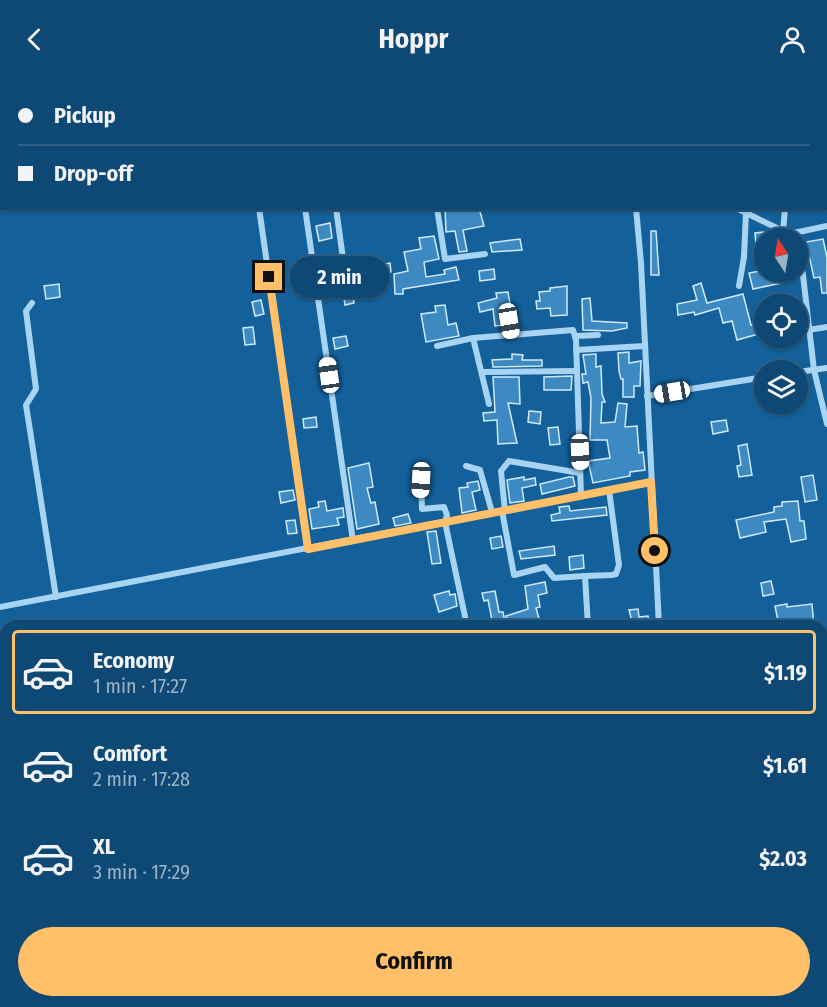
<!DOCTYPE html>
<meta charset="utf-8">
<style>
:root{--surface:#0e4874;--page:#1c527c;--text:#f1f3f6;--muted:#9bb2c5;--line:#2e6086;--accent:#ffc069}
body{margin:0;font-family:"Fira Sans Condensed",sans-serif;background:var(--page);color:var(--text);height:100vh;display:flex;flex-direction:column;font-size:22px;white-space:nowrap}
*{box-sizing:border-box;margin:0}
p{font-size:20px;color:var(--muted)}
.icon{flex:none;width:33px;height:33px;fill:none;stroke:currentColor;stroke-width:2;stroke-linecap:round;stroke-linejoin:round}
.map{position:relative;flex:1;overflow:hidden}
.drawer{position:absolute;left:0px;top:542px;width:828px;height:388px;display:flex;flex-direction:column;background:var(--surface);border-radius:18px 18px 0 0;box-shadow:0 2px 4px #0004,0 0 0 2px var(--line)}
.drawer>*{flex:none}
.top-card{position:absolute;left:0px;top:0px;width:828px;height:132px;box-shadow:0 2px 4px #0004,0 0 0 2px var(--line);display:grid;align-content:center;height:132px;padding:0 18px;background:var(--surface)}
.needle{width:39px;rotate:348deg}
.tools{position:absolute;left:754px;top:150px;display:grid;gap:12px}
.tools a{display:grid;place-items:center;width:54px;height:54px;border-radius:50%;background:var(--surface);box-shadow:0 2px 4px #0004,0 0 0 2px var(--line);font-size:30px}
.end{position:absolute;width:27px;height:27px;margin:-14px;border:8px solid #ffc069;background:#111;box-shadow:0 0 0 3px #111}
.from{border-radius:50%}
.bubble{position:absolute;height:42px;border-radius:21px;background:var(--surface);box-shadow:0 2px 4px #0004,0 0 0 2px var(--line);font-size:20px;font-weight:700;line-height:42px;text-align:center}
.car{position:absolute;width:18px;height:36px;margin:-18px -9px;border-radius:8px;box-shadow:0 0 4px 2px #0007;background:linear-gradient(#fff 24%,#345 0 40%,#fff 0 76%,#345 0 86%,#fff 0)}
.top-card b{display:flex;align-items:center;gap:21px;height:57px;font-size:22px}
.top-card b+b{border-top:2px solid var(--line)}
.top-card i{width:15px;height:15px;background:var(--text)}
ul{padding:10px 0 0;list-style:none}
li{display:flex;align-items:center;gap:18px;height:84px;margin:0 12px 9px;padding:0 6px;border:3px solid transparent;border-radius:6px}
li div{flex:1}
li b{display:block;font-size:22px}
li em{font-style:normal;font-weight:700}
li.selected{border-color:var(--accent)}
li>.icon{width:54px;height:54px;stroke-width:1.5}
.action{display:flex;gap:12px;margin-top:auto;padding:12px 18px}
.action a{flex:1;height:69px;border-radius:36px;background:var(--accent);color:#111;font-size:24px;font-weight:700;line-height:69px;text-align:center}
header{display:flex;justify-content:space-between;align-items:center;height:78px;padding:0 18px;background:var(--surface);font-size:27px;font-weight:700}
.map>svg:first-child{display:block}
.building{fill:#3d89c1;stroke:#cfeafd;stroke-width:1.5}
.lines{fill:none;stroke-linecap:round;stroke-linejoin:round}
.path{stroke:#a7d4f3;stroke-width:1.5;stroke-dasharray:3 4.5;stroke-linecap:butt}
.service{stroke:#a7d4f3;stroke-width:4}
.minor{stroke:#a7d4f3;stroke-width:6}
.route{stroke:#ffc069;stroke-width:8}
</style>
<header><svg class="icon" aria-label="back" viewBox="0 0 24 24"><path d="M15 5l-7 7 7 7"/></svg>Hoppr<svg class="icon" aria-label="person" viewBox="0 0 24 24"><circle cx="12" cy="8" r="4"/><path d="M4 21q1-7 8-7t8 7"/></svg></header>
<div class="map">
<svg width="827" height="929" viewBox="0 0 827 929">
<rect width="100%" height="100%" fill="#13609a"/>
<g class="building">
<polygon points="445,130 479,130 484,148 463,152 467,173 459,174 455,153 446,154"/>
<polygon points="330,145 332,160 319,163 316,148"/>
<polygon points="651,153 656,153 659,197 651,197"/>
<polygon points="764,154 765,166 756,167 755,155"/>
<polygon points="434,158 439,181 424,184 426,199 445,196 444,192 456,189 459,202 403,211 403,216 395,216 394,196 408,193 404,174 421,171 419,160"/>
<polygon points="520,161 522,172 492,174 490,165"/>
<polygon points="823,161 827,179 827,215 822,215 820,199 814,200 806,164"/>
<polygon points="334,179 336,187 322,191 320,183"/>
<polygon points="390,185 391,194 380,196 378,187"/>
<polygon points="494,191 495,201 480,203 479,193"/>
<polygon points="765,192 765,196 780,194 782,205 753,211 749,195"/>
<polygon points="701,205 707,225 743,216 751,247 759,245 762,255 737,262 732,243 723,245 719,230 695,237 694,234 678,237 677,226 697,222 693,208"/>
<polygon points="59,206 60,219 46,221 44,208"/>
<polygon points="567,208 567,237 551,238 550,230 537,231 536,223 540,223 539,214 550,213 550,210"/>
<polygon points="352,212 354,225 345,227 343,213"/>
<polygon points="508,214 510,226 502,230 504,247 495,248 493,231 480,234 478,225 497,220 496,215"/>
<polygon points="590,220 592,243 627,245 627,250 612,253 583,252 582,221"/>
<polygon points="261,222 264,236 255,238 252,224"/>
<polygon points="445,227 448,247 456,245 459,258 426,264 421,236 436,234 435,228"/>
<polygon points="253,249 255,266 245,267 243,250"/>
<polygon points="346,258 348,268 335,271 333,260"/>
<polygon points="629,274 629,285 641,283 640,308 634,308 634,319 623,319 623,301 621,301 619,293 618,275"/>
<polygon points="512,276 523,277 522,282 542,282 542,288 493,289 492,282 512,281"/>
<polygon points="596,276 596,289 601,288 602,316 605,324 602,324 601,345 615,344 618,325 627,326 625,349 637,348 639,375 643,374 645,392 630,394 630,398 593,405 588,383 610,380 607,362 590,362 591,320 588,304 583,305 582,296 586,296 583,277"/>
<polygon points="572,298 571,312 544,312 544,299"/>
<polygon points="493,299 519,299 520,326 508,325 517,365 498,366 497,342 484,343 483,335 495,334"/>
<polygon points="529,333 541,334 540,346 528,344"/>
<polygon points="316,339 317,349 304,350 303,341"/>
<polygon points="726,342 728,353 713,356 711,344"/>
<polygon points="558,349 560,366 550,367 548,350"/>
<polygon points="747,366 752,397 739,399 737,388 741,387 738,368"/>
<polygon points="369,385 373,409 367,410 371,425 375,424 379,446 357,451 348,390"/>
<polygon points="813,397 817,422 805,424 801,399"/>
<polygon points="524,399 524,402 535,400 536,407 522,410 524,423 510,425 507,402"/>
<polygon points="569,399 573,399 575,408 542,416 540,406"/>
<polygon points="478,403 480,412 472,414 476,432 462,435 459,410 468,409 467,405"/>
<polygon points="293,412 295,422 281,425 279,414"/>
<polygon points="325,423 327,433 343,430 344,439 337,440 339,447 312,451 309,431 319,429 318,424"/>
<polygon points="798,423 800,443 804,443 806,461 791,464 786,441 764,444 766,454 740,460 736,442 774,434 774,429 782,428 782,424"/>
<polygon points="569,428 570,433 606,429 607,437 552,443 551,437 560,435 559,429"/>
<polygon points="408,436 411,445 395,448 393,440"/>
<polygon points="295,442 297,455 288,456 286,443"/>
<polygon points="436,453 441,485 432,486 427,454"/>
<polygon points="501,458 503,469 492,471 490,460"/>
<polygon points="554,468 555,477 521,481 519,473"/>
<polygon points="583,477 584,490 570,492 569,479"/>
<polygon points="771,503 774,516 763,518 761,505"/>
<polygon points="545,504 547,515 538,517 540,529 536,530 541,548 509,548 506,538 528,531 525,508"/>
<polygon points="449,513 450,517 455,516 457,528 439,534 434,517"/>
<polygon points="495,513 499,534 503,534 505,544 493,547 488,522 484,523 482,515"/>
<polygon points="787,526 787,529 812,526 814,548 779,548 775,528"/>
<polygon points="638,531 639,539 648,538 649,546 633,548 629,532"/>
</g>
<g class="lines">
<polyline class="path" points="0,111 2,110"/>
<g class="service">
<polyline points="22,0 22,2"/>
<polyline points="63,0 63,2"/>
</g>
<g class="minor">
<polyline points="245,0 245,2"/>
<polyline points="527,0 528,2"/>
<polyline points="624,0 624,2"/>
<polyline points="418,2 418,0"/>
<polyline points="452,2 452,0"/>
<polyline points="579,2 580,0"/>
<polyline points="799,2 799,0"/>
<polyline points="259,130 308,471"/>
<polyline points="305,130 353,463"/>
<polyline points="336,130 344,188"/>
<polyline points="437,130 445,181 485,176"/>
<polyline points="636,130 641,185 659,548"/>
<polyline points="736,130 789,156 827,148"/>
<polyline points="783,154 785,130"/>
<polyline points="798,154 814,292 827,346"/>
<polyline points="739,208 744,179 746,134"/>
<polyline points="32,225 26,233 36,311 26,327 56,519"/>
<polyline points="507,231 511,256"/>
<polyline points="808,252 827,249"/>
<polyline points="575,258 598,257"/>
<polyline points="473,260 489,326"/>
<polyline points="437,268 473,260 573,252 576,262 581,418"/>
<polyline points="576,272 645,268"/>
<polyline points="483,294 577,293"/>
<polyline points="798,294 827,290"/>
<polyline points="647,318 765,299"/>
<polyline points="466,388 480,392 492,434"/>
<polyline points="421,402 422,431 444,429 447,437 445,444 467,548"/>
<polyline points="502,433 514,497 545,489 554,500 585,498"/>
<polyline points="505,433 501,393 509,383 580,395"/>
<polyline points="0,529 651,404"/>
<polyline points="588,548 585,498 612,497 616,496 619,487 609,412"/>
<polyline points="822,576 827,576"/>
<polyline points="156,929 183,924"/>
<polyline points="667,929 668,924"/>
</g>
</g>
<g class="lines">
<polyline class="route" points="269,199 308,471 651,404 655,473"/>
</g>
</svg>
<div class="tools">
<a><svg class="needle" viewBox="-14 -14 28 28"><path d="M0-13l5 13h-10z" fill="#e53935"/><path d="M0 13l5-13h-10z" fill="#9bb2c5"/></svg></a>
<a><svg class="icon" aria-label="locate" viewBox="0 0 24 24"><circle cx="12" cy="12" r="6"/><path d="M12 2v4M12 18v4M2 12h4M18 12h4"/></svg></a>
<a><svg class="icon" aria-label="layers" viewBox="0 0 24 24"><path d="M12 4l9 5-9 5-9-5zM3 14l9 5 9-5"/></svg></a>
</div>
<i class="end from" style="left:655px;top:473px"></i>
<i class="end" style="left:269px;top:199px"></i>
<div class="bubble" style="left:290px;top:178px;width:99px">2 min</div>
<i class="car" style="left:509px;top:243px;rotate:171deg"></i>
<i class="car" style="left:329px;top:297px;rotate:352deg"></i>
<i class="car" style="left:672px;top:314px;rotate:260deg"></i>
<i class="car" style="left:580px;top:374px;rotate:178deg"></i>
<i class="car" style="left:421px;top:402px;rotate:183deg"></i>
<div class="top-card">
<b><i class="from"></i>Pickup</b>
<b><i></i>Drop-off</b>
</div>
<section class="drawer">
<ul>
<li class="selected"><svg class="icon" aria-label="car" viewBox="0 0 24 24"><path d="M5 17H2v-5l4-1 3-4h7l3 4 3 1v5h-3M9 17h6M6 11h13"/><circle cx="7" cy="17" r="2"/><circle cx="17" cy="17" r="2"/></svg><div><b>Economy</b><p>1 min · 17:27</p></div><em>$1.19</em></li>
<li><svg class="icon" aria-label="car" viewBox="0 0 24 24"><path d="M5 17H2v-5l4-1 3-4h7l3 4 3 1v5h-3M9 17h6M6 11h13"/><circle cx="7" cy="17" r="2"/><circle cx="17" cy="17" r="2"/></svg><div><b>Comfort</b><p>2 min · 17:28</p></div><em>$1.61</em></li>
<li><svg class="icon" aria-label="car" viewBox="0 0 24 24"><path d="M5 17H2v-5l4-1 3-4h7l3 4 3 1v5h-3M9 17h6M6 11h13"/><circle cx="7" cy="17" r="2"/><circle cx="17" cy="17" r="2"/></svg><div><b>XL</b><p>3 min · 17:29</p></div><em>$2.03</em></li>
</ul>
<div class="action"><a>Confirm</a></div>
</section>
</div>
